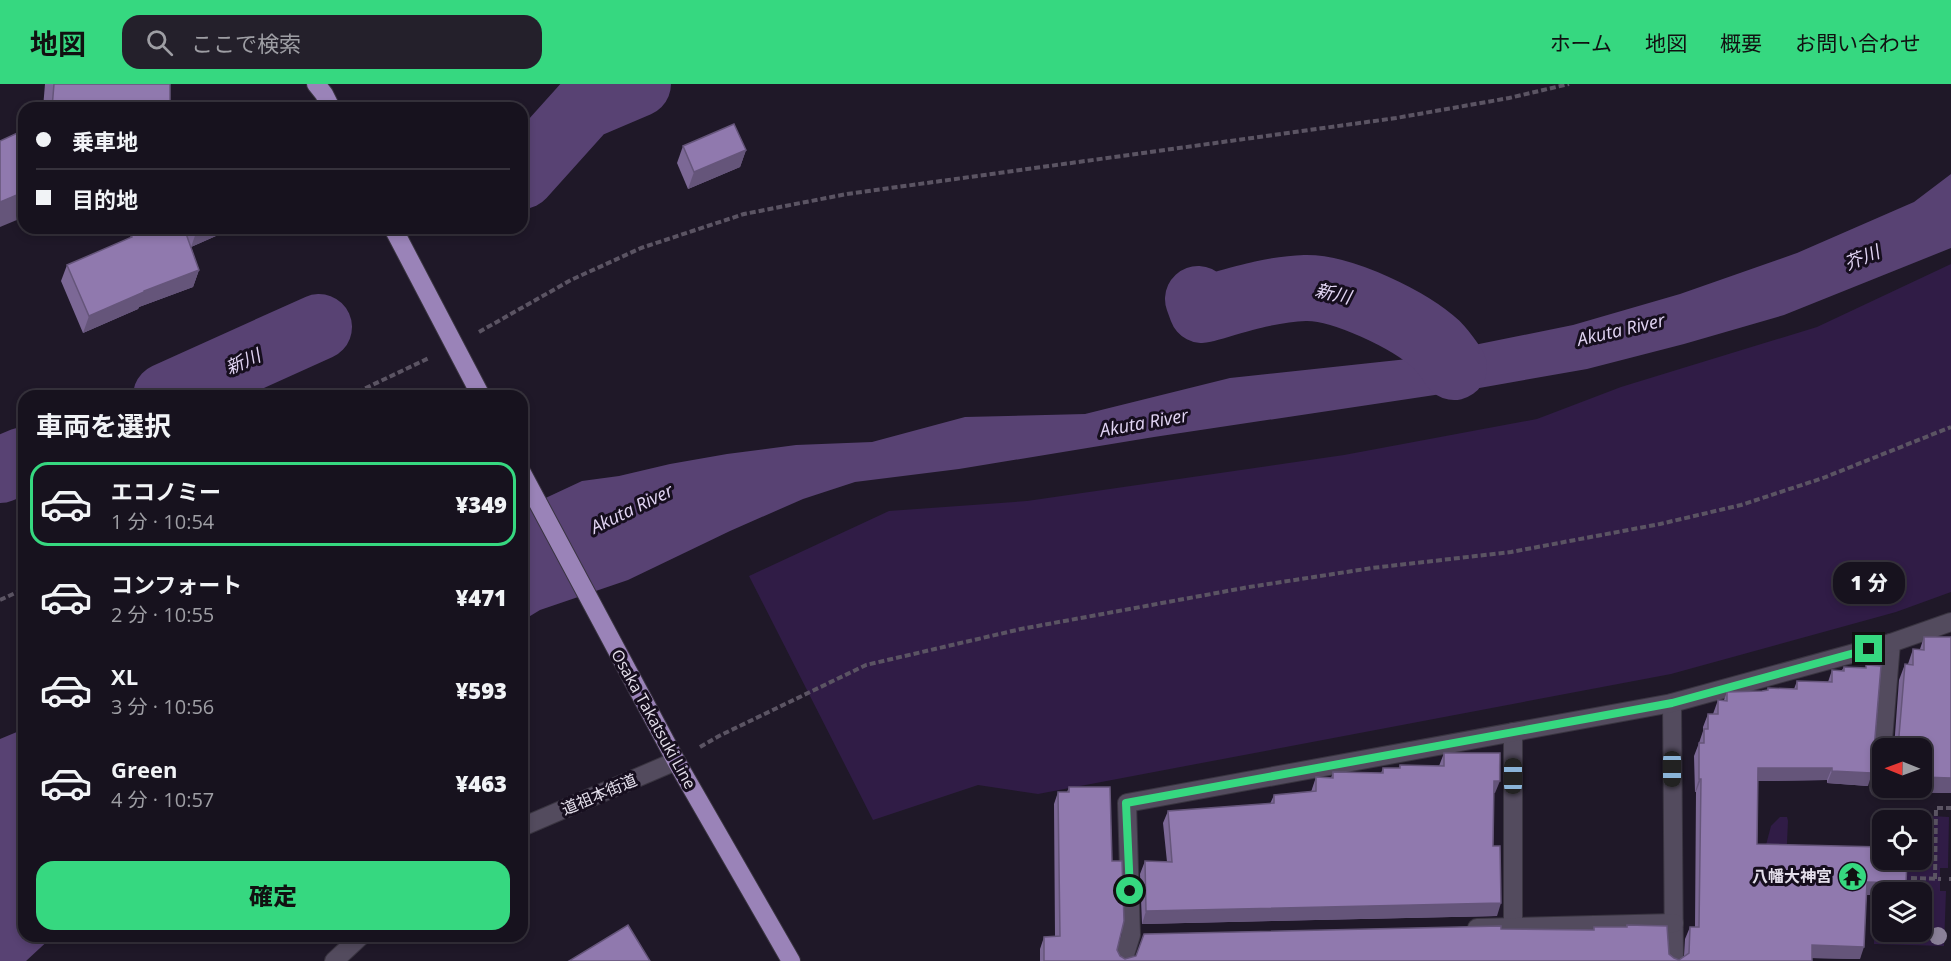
<!DOCTYPE html>
<html lang="ja">
<meta charset="utf-8">
<style>
:root{--surface:#17121e;--page:#24202b;--text:#f1f3f6;--muted:#9e9ea4;--line:#36323c;--accent:#36d880}
body{margin:0;font-family:"Open Sans","Noto Sans JP",sans-serif;background:var(--page);color:var(--text);height:100vh;display:flex;flex-direction:column;font-size:22px;white-space:nowrap}
*{box-sizing:border-box;margin:0}
p{font-size:20px;color:var(--muted)}
.icon{flex:none;width:33px;height:33px;fill:none;stroke:currentColor;stroke-width:2;stroke-linecap:round;stroke-linejoin:round}
.map{position:relative;flex:1;overflow:hidden}
.drawer{position:absolute;left:18px;top:306px;width:510px;height:552px;display:flex;flex-direction:column;background:var(--surface);border-radius:18px;box-shadow:0 3px 9px #0003,0 0 0 2px var(--line)}
.drawer>*{flex:none}
.top-card{position:absolute;left:18px;top:18px;width:510px;height:132px;border-radius:18px;box-shadow:0 3px 9px #0003,0 0 0 2px var(--line);display:grid;align-content:center;height:132px;padding:0 18px;background:var(--surface)}
.needle{width:39px;rotate:271deg}
.buttons{position:absolute;left:1872px;top:654px;display:grid;gap:12px}
.buttons a{display:grid;place-items:center;width:60px;height:60px;border-radius:12px;background:var(--surface);box-shadow:0 3px 9px #0003,0 0 0 2px var(--line);font-size:30px}
.end{position:absolute;width:27px;height:27px;margin:-14px;border:8px solid #36d880;background:#111;box-shadow:0 0 0 3px #111}
.from{border-radius:50%}
.bubble{position:absolute;height:42px;border-radius:18px;background:var(--surface);box-shadow:0 3px 9px #0003,0 0 0 2px var(--line);font-size:20px;font-weight:800;line-height:42px;text-align:center}
.car{position:absolute;width:18px;height:36px;margin:-18px -9px;border-radius:8px;box-shadow:0 0 4px 2px #0007;background:linear-gradient(#222 24%,#8ab4d8 0 40%,#222 0 76%,#8ab4d8 0 86%,#222 0)}
.top-card b{display:flex;align-items:center;gap:21px;height:57px;font-size:22px}
.top-card b+b{border-top:2px solid var(--line)}
.top-card i{width:15px;height:15px;background:var(--text)}
ul{padding:0;list-style:none}
li{display:flex;align-items:center;gap:18px;height:84px;margin:0 12px 9px;padding:0 6px;border:3px solid transparent;border-radius:18px}
li div{flex:1}
li b{display:block;font-size:22px}
li em{font-style:normal;font-weight:800}
li.active{border-color:var(--accent)}
li>.icon{width:54px;height:54px;stroke-width:1.5}
h2{padding:0 18px;font-size:27px;line-height:72px}
.cta{display:flex;gap:12px;margin-top:auto;padding:12px 18px}
.cta a{flex:1;height:69px;border-radius:18px;background:var(--accent);color:#111;font-size:24px;font-weight:800;line-height:69px;text-align:center}
header{display:flex;align-items:center;gap:36px;box-sizing:border-box;height:84px;padding:0 30px;background:var(--accent);color:#111}
header strong{font-size:28px}
nav{display:flex;gap:33px;margin-inline-start:auto;font-size:21px}
.search{width:420px;height:54px;background:var(--page);display:flex;align-items:center;gap:15px;box-sizing:border-box;padding:0 21px;border-radius:18px;color:var(--muted);font-size:22px}
.map>svg:first-child{display:block}
.green{fill:#301c46}
.water{fill:#584273}
.lines{fill:none;stroke-linecap:round;stroke-linejoin:round}
.river{stroke:#584273;stroke-width:66}
.minor-casing{stroke:#393440;stroke-width:20}
.major-casing{stroke:#393440;stroke-width:20}
.path{stroke:#5b5463;stroke-width:4;stroke-dasharray:6 3;stroke-linecap:butt}
.minor{stroke:#534b5e;stroke-width:18}
.major{stroke:#9a83b8;stroke-width:18}
.tree{fill:#8a8098}
.wall{fill:#7c6896}
.shaded-wall{fill:#65557a}
.building{fill:#9079ae;stroke:#65557a;stroke-width:1.5}
.route{stroke:#36d880;stroke-width:8}
.labels{text-anchor:middle;stroke-width:6;stroke-linejoin:round;paint-order:stroke}
.street-label{font-size:16px;fill:#e4dfeb;stroke:#160e1e}
.poi-label{font-size:16px;font-weight:bold;fill:#e4dfeb;stroke:#160e1e;text-anchor:end}
.water-label{font-size:18px;font-style:italic;fill:#e2d5f4;stroke:#160e1e}
</style>
<header>
<strong>地図</strong>
<div class="search"><svg class="icon" aria-label="search" viewBox="0 0 24 24"><circle cx="10" cy="10" r="6"/><path d="M15 15l6 6"/></svg>ここで検索</div>
<nav><a>ホーム</a><a>地図</a><a>概要</a><a>お問い合わせ</a></nav>
</header>
<div class="map">
<svg width="1951" height="877" viewBox="0 0 1951 877">
<rect width="100%" height="100%" fill="#1f1828"/>
<g class="green">
<polygon points="1951,180 1951,508 1896,528 1671,590 1038,710 978,701 873,736 749,492 889,427 1027,417 1344,371 1537,335 1621,303 1817,243"/>
<polygon points="1931,732 1949,733 1948,784 1940,784 1940,807 1946,807 1944,862 1874,860 1875,812 1882,813 1882,848 1922,848 1922,808 1903,808 1905,776 1922,776 1922,751 1931,752"/>
<polygon points="1780,733 1787,733 1788,737 1786,780 1766,761 1771,742"/>
</g>
<g class="water">
<polygon points="1951,90 1951,164 1784,231 1684,260 1587,285 1468,306 1154,353 959,385 855,398 803,415 730,447 628,496 540,526 522,537 522,425 582,397 619,392 670,380 727,370 796,361 872,358 965,333 1085,330 1230,294 1445,271 1479,260 1573,241 1680,210 1797,169 1914,118"/>
<polygon points="24,645 24,852 53,852 26,877 0,877 0,655"/>
</g>
<g class="lines">
<g class="river">
<polyline points="522,92 584,23 638,0"/>
<path d="M1198,215L1202,226C1235,217 1270,205 1305,204C1342,203 1410,236 1437,261C1444,268 1449,276 1454,283"/>
<polyline points="166,312 319,243"/>
<polyline points="0,386 24,376"/>
</g>
<defs>
<g id="minor">
<polyline points="1672,619 1674,877"/>
<polyline points="1879,704 1891,559"/>
<polyline points="522,743 676,677"/>
<polyline points="1513,843 1513,648"/>
<polyline points="1477,844 1674,839"/>
<polyline points="334,877 361,852"/>
<polyline points="1123,877 1131,851 1127,719 1672,619 1891,559 1951,538"/>
</g>
<g id="major">
<polyline points="316,0 324,10 331,24"/>
<polyline points="393,144 481,312"/>
<polyline points="522,389 676,677 791,877"/>
</g>
</defs>
<use href="#minor" class="minor-casing"/>
<use href="#major" class="major-casing"/>
<g class="path">
<polyline points="479,248 571,196 641,164 744,130 847,110 1396,34 1509,14 1569,0"/>
<polyline points="349,312 429,274"/>
<polyline points="0,516 24,505"/>
<polyline points="700,663 719,652 866,581 1021,545 1249,503 1372,484 1511,468 1660,440 1741,421 1823,394 1951,343"/>
<polyline points="1911,794 1941,795"/>
<polyline points="1935,795 1936,724 1951,724"/>
<polyline points="1949,795 1951,795"/>
</g>
<use href="#minor" class="minor"/>
<use href="#major" class="major"/>
</g>
<circle class="tree" cx="1938" cy="852" r="9"/>
<g class="wall">
<polygon points="45,0 170,0 170,24 43,24"/>
<polygon points="683,62 746,66 740,83 688,105 677,79"/>
<polygon points="150,144 234,144 191,163 199,186 193,203 139,223 138,225 83,249 61,197 67,181 130,154 131,151"/>
<polygon points="1924,553 1951,709 1901,708 1901,704 1896,704 1922,704 1922,664 1894,664 1899,596 1905,580 1908,580 1913,565 1920,565"/>
<polygon points="1844,583 1868,702 1827,699 1827,696 1758,697 1757,760 1906,799 1903,808 1882,808 1882,811 1866,811 1860,875 1812,874 1812,877 1040,877 1040,865 1044,853 1055,852 1054,720 1058,708 1067,708 1069,703 1112,777 1117,866 1120,872 1125,875 1501,845 1593,846 1594,843 1626,843 1627,841 1669,870 1674,874 1679,876 1684,872 1685,855 1690,843 1695,843 1696,708 1695,708 1694,672 1699,659 1703,647 1703,643 1708,630 1713,630 1718,616 1724,616 1727,608 1762,607 1767,606 1768,604 1794,605 1797,597 1828,598 1832,586 1842,586"/>
<polygon points="1444,669 1495,709 1494,709 1493,762 1497,832 1142,840 1140,790 1145,777 1167,778 1163,739 1168,727 1270,720 1274,711 1311,708 1316,693 1331,694 1333,688 1381,689 1383,684 1399,684 1400,681 1439,682"/>
</g>
<g class="shaded-wall">
<polygon points="746,66 740,83 688,105 694,88"/>
<polygon points="24,108 24,133 0,143 0,118"/>
<polygon points="202,144 234,144 191,163 197,146"/>
<polygon points="199,186 193,203 139,223 138,225 83,249 89,232 144,207"/>
<polygon points="1758,684 1832,684 1827,696 1753,697"/>
<polygon points="1832,687 1872,689 1868,702 1827,699"/>
<polygon points="1922,693 1951,694 1951,709 1901,708 1903,704 1922,704"/>
<polygon points="1699,695 1701,695 1696,708 1695,708"/>
<polygon points="1494,697 1500,697 1495,709 1490,709"/>
<polygon points="1867,798 1906,799 1903,808 1882,808 1882,811 1862,811"/>
<polygon points="1501,819 1497,832 1142,840 1146,827"/>
<polygon points="1812,861 1864,863 1860,875 1808,874"/>
</g>
<g class="building">
<polygon points="54,0 170,0 170,24 52,24"/>
<polygon points="734,40 746,66 694,88 683,62"/>
<polygon points="24,46 24,108 0,118 0,57"/>
<polygon points="150,144 184,144 199,186 144,207 144,208 89,232 67,181 132,153 131,151"/>
<polygon points="1924,553 1951,553 1951,694 1922,693 1922,664 1898,664 1905,580 1913,581 1913,565 1924,566"/>
<polygon points="1866,581 1881,582 1872,689 1832,687 1832,684 1758,684 1757,760 1882,763 1882,776 1907,776 1906,799 1867,798 1864,863 1812,861 1812,877 1044,877 1044,853 1060,852 1058,708 1069,708 1069,703 1110,703 1112,777 1122,777 1124,837 1117,866 1120,872 1125,875 1136,872 1144,850 1501,842 1501,845 1594,846 1594,843 1627,843 1627,841 1667,842 1669,870 1674,874 1679,876 1689,869 1690,843 1699,843 1701,695 1699,695 1699,659 1704,659 1704,645 1708,645 1708,630 1718,630 1718,616 1727,617 1727,608 1762,607 1768,606 1768,604 1797,605 1797,597 1832,598 1832,586 1844,587 1844,583 1866,584"/>
<polygon points="1444,669 1500,669 1500,697 1494,697 1493,762 1500,762 1501,819 1146,827 1145,777 1172,778 1168,727 1274,719 1274,711 1316,707 1316,693 1333,694 1333,688 1383,689 1383,684 1400,684 1400,681 1444,682"/>
<polygon points="628,841 650,877 569,877"/>
</g>
<g class="lines">
<polyline class="route" points="1130,807 1126,719 1672,619 1869,565"/>
</g>
<defs>
<symbol id="temple-disc" viewBox="-11 -11 22 22"><circle r="9.5" fill="#36d880" stroke="#160e1e"/><path d="M0-6L5-2H3V0L6.5 2.5H4V6H1.5V3h-3V6H-4V2.5H-6.5L-3 0V-2H-5Z" fill="#111"/></symbol>
</defs>
<g fill-rule="evenodd">
<use href="#temple-disc" x="1836" y="776" width="33" height="33"/>
</g>
<g class="labels">
<g class="street-label">
<text transform="translate(654 635) rotate(61)" y="6">Osaka Takatsuki Line</text>
<text transform="translate(599 710) rotate(-23)" y="6">道祖本街道</text>
</g>
<g class="poi-label">
<text x="1832" y="798">八幡大神宮</text>
</g>
<g class="water-label">
<text transform="translate(1862 174) rotate(-22)" y="6">芥川</text>
<text transform="translate(1333 210) rotate(13)" y="6">新川</text>
<text transform="translate(1621 246) rotate(-13)" y="6">Akuta River</text>
<text transform="translate(243 278) rotate(-24)" y="6">新川</text>
<text transform="translate(1144 339) rotate(-10)" y="6">Akuta River</text>
<text transform="translate(632 425) rotate(-26)" y="6">Akuta River</text>
</g>
</g>
</svg>
<div class="buttons">
<a><svg class="needle" viewBox="-14 -14 28 28"><path d="M0-13l5 13h-10z" fill="#e53935"/><path d="M0 13l5-13h-10z" fill="#9e9ea4"/></svg></a>
<a><svg class="icon" aria-label="locate" viewBox="0 0 24 24"><circle cx="12" cy="12" r="6"/><path d="M12 2v4M12 18v4M2 12h4M18 12h4"/></svg></a>
<a><svg class="icon" aria-label="layers" viewBox="0 0 24 24"><path d="M12 4l9 5-9 5-9-5zM3 14l9 5 9-5"/></svg></a>
</div>
<i class="end from" style="left:1130px;top:807px"></i>
<i class="end" style="left:1869px;top:565px"></i>
<div class="bubble" style="left:1833px;top:478px;width:72px">1 分</div>
<i class="car" style="left:1672px;top:685px;rotate:180deg"></i>
<i class="car" style="left:1513px;top:692px;rotate:0deg"></i>
<div class="top-card">
<b><i class="from"></i>乗車地</b>
<b><i></i>目的地</b>
</div>
<section class="drawer">
<h2>車両を選択</h2>
<ul>
<li class="active"><svg class="icon" aria-label="car" viewBox="0 0 24 24"><path d="M5 17H2v-5l4-1 3-4h7l3 4 3 1v5h-3M9 17h6M6 11h13"/><circle cx="7" cy="17" r="2"/><circle cx="17" cy="17" r="2"/></svg><div><b>エコノミー</b><p>1 分 · 10:54</p></div><em>¥349</em></li>
<li><svg class="icon" aria-label="car" viewBox="0 0 24 24"><path d="M5 17H2v-5l4-1 3-4h7l3 4 3 1v5h-3M9 17h6M6 11h13"/><circle cx="7" cy="17" r="2"/><circle cx="17" cy="17" r="2"/></svg><div><b>コンフォート</b><p>2 分 · 10:55</p></div><em>¥471</em></li>
<li><svg class="icon" aria-label="car" viewBox="0 0 24 24"><path d="M5 17H2v-5l4-1 3-4h7l3 4 3 1v5h-3M9 17h6M6 11h13"/><circle cx="7" cy="17" r="2"/><circle cx="17" cy="17" r="2"/></svg><div><b>XL</b><p>3 分 · 10:56</p></div><em>¥593</em></li>
<li><svg class="icon" aria-label="car" viewBox="0 0 24 24"><path d="M5 17H2v-5l4-1 3-4h7l3 4 3 1v5h-3M9 17h6M6 11h13"/><circle cx="7" cy="17" r="2"/><circle cx="17" cy="17" r="2"/></svg><div><b>Green</b><p>4 分 · 10:57</p></div><em>¥463</em></li>
</ul>
<div class="cta"><a>確定</a></div>
</section>
</div>
